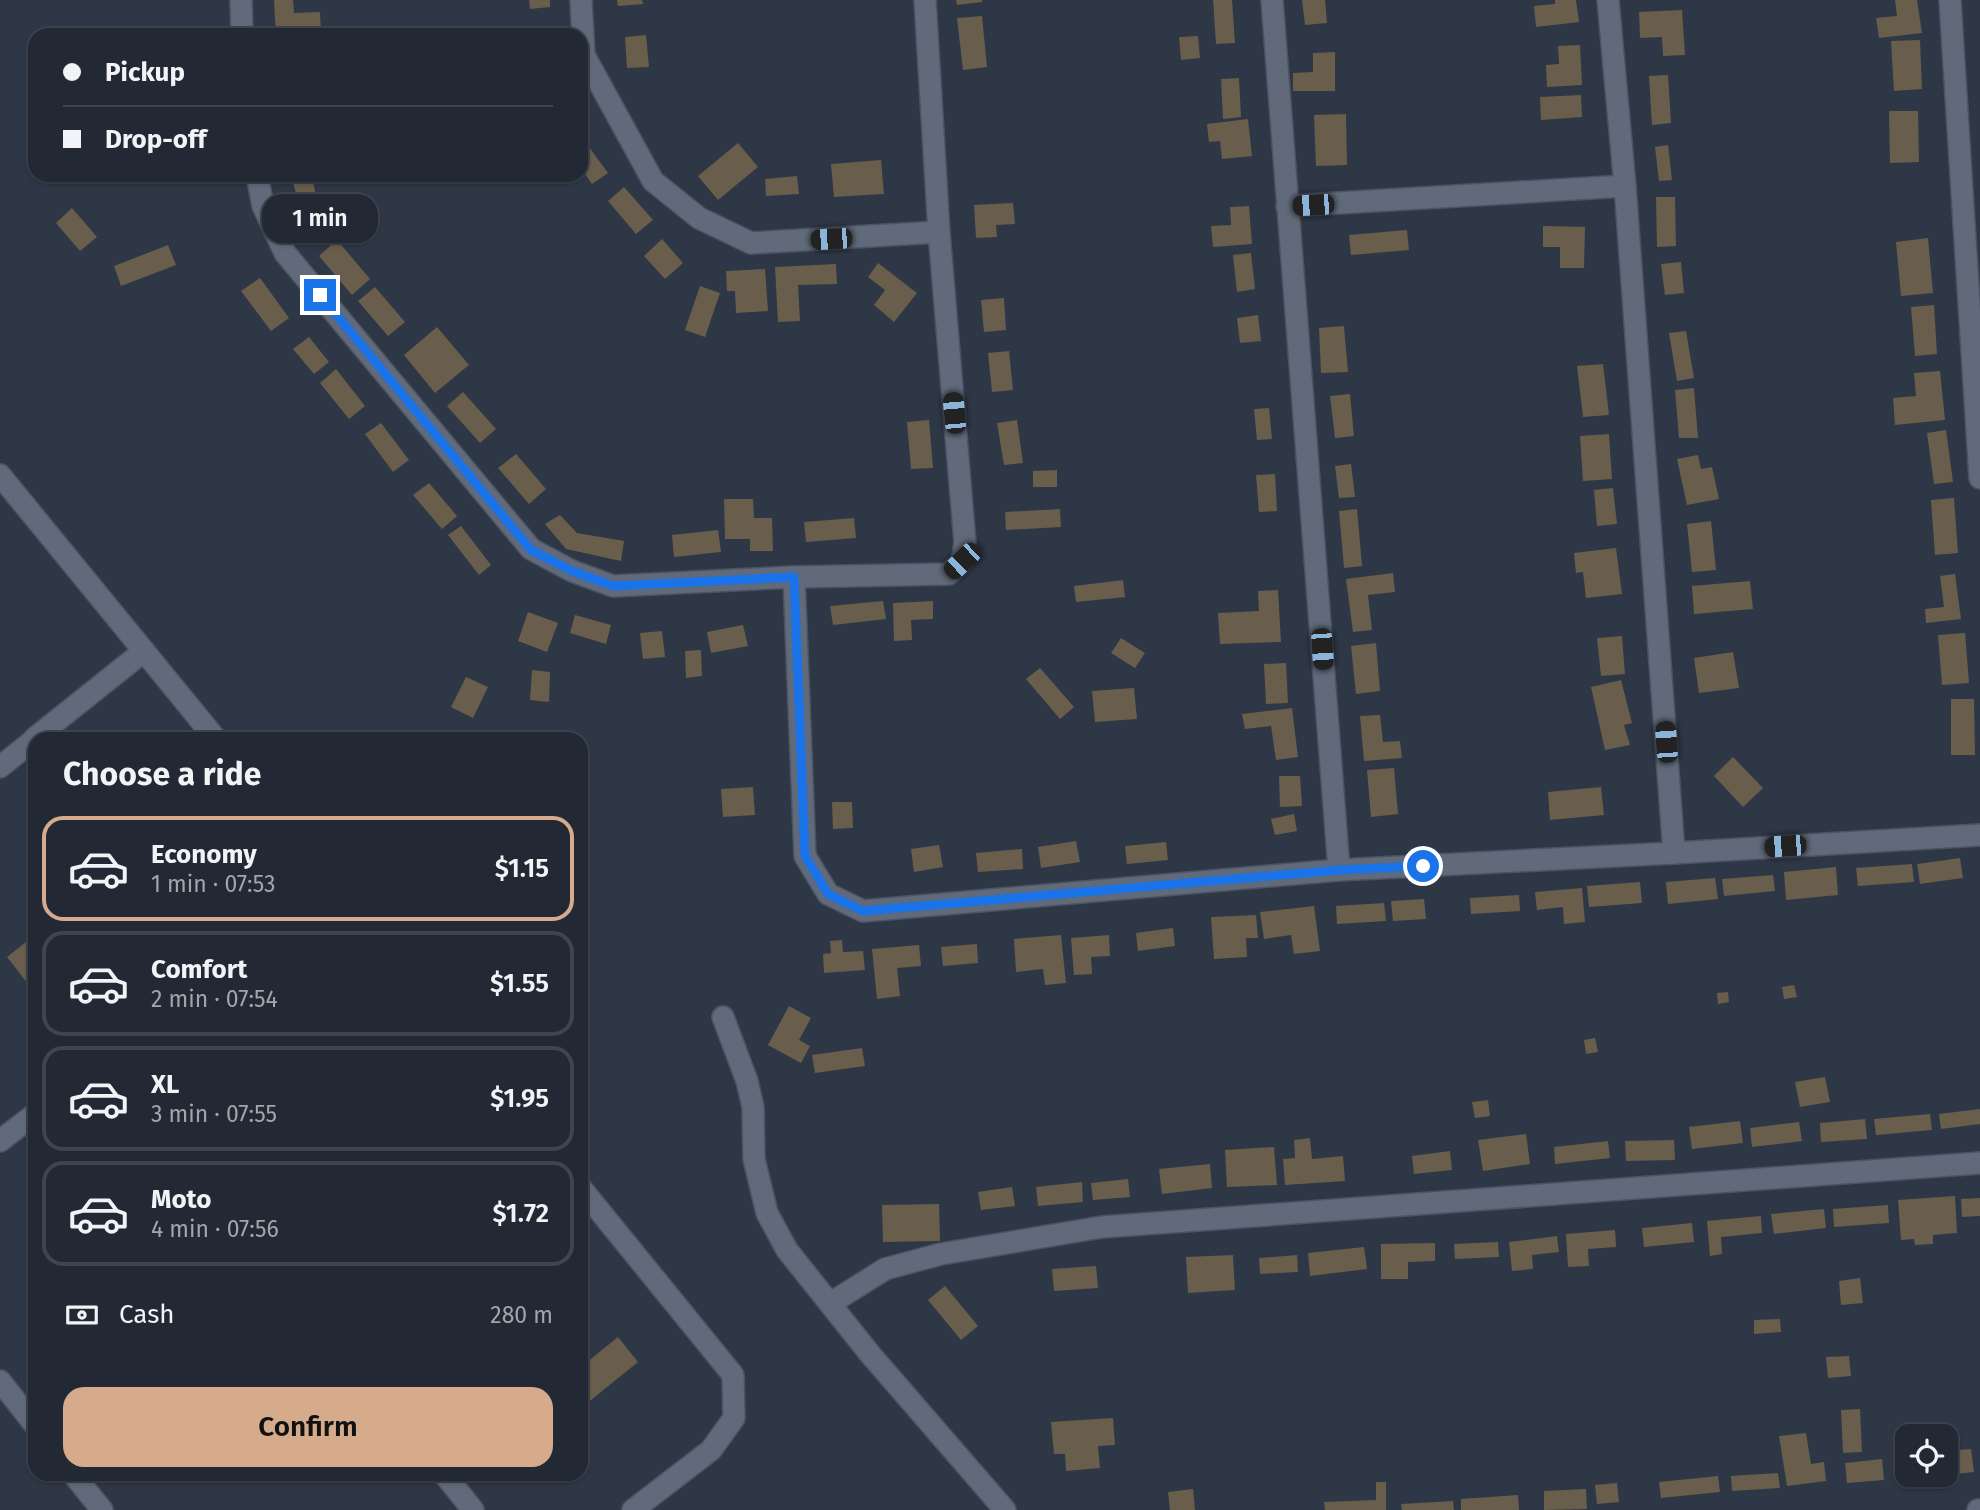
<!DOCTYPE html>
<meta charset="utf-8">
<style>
:root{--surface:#222934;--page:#2a313c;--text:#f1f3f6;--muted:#a2a6ac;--line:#3f454f;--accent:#d6ab8b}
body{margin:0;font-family:"Fira Sans",sans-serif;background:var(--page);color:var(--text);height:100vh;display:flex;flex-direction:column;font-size:26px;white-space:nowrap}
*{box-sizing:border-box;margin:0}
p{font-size:23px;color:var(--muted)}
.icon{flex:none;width:38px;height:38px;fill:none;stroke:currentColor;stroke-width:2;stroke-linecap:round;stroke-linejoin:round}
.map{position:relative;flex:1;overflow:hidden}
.drawer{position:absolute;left:28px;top:732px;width:560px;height:749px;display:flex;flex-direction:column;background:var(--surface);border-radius:21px;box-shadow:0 2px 5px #0004,0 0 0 2px var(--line)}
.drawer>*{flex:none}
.hud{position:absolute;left:28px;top:28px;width:560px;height:154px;border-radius:21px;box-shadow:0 2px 5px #0004,0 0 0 2px var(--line);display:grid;align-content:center;height:154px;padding:0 35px;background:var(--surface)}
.fabs{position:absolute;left:1895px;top:1424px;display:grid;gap:14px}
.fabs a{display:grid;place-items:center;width:63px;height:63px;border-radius:14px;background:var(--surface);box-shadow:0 2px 5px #0004,0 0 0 2px var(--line);font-size:35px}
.end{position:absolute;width:32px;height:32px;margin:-16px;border:9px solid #1a73e8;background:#fff;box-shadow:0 0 0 4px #fff}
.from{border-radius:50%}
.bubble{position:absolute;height:49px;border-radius:21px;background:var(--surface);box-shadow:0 2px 5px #0004,0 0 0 2px var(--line);font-size:23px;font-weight:600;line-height:49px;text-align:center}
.car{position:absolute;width:21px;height:42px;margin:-21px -10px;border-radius:9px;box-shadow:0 0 5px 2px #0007;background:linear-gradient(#222 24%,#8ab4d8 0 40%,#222 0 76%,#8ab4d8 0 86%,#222 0)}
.hud b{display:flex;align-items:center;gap:24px;height:66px;font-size:26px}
.hud b+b{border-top:2px solid var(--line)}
.hud i{width:18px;height:18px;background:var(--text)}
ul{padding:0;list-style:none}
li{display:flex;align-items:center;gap:21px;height:105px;margin:0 14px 10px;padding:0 21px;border:4px solid var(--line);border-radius:21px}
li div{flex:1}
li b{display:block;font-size:26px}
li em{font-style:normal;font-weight:600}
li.current{border-color:var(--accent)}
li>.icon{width:63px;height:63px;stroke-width:1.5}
h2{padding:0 35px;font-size:32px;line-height:84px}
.pay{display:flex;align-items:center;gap:18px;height:77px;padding:0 35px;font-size:26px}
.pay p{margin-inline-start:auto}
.cta{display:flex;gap:14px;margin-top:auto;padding:14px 35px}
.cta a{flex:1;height:80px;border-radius:21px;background:var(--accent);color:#111;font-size:28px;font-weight:600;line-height:80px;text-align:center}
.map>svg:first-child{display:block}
.building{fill:#695d4c}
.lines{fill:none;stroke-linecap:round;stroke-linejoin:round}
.street-casing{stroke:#4b5360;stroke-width:24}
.street{stroke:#606a7b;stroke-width:21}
.route{stroke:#1a73e8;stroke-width:9}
</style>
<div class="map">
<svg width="1980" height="1510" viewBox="0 0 1980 1510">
<rect width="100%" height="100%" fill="#2e3746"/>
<g class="building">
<polygon points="274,0 293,0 294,13 320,12 321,34 276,35"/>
<polygon points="529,0 550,0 550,7 530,9"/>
<polygon points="617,0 642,0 643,4 618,6"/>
<polygon points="956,0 982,0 982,2 957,5"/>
<polygon points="1213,0 1232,0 1235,43 1216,44"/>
<polygon points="1302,0 1325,0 1327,23 1305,25"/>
<polygon points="1555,0 1576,0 1579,22 1536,27 1534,6 1555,4"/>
<polygon points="1895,0 1917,0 1922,33 1879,38 1876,18 1897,16"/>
<polygon points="1682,10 1685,55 1663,56 1662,37 1640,38 1639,12"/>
<polygon points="982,16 987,67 963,70 957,18"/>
<polygon points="646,35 649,67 627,68 625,37"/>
<polygon points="1198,36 1200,58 1181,60 1179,37"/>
<polygon points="1920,40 1922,89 1894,91 1891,41"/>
<polygon points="1580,45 1582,85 1547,87 1546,65 1559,64 1558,46"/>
<polygon points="1335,52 1335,91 1293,91 1293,73 1313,72 1313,53"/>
<polygon points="1668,75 1671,123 1652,125 1649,76"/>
<polygon points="1239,78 1241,117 1223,119 1221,79"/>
<polygon points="1581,95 1582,117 1541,120 1540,97"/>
<polygon points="1889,111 1918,111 1919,162 1890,163"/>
<polygon points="1346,114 1347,165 1316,166 1314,115"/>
<polygon points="1248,119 1252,156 1222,159 1220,141 1209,142 1207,124"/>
<polygon points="586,143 608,173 592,184 581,168 581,146"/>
<polygon points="738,143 758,167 718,200 698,176"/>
<polygon points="1668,145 1672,180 1659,181 1655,147"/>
<polygon points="881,160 884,194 834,197 831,164"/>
<polygon points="291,175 311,175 323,222 305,227"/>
<polygon points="797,176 799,194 766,196 765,179"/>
<polygon points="624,187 653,220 636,234 608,201"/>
<polygon points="1656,197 1675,197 1676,246 1657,247"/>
<polygon points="1013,203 1015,224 996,225 997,237 976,238 974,205"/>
<polygon points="1249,206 1252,244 1213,247 1211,226 1231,225 1230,207"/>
<polygon points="72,208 97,237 80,251 56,223"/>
<polygon points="1543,226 1585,227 1584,268 1560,268 1560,247 1543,247"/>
<polygon points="1407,230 1409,250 1351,255 1349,235"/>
<polygon points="1928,238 1933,293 1901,296 1896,242"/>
<polygon points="662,239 683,263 665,279 644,256"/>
<polygon points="337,240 370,279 352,295 319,256"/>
<polygon points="168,245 176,265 121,286 114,266"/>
<polygon points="1251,253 1255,289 1237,292 1233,255"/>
<polygon points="1681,262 1684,293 1665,295 1661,264"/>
<polygon points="878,263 917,293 894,322 874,305 885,290 868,277"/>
<polygon points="836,264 837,284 798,285 800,321 778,322 775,267"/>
<polygon points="765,269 768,311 736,313 735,291 727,291 726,271"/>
<polygon points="260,278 289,318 271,331 241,291"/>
<polygon points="700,286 720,293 705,337 685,330"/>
<polygon points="375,287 405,322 388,336 358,301"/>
<polygon points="1004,298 1006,330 984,332 981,300"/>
<polygon points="1934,305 1937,354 1915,356 1911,307"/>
<polygon points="1258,315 1261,341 1240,343 1237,318"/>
<polygon points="1344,326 1348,372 1321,373 1319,328"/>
<polygon points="437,327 469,365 435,393 404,355"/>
<polygon points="1686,331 1694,378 1677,381 1669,333"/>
<polygon points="309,337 329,362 314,374 293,349"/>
<polygon points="1009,351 1013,390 992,392 988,353"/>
<polygon points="1603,364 1609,415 1583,417 1577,366"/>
<polygon points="336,369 365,406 349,419 320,383"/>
<polygon points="1940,371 1945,420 1895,425 1893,398 1916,396 1914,373"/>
<polygon points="1694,388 1698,438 1679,438 1675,390"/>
<polygon points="463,392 496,429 480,443 447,406"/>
<polygon points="1350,394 1354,436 1335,438 1330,396"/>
<polygon points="1269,408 1272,439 1257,440 1254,409"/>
<polygon points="929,420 933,468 911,469 907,422"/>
<polygon points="1017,420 1023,463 1004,465 997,423"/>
<polygon points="381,423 409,460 393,472 365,434"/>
<polygon points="1946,430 1953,482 1934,484 1927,433"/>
<polygon points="1609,434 1612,479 1583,481 1580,436"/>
<polygon points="516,454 546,489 529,504 498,468"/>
<polygon points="1698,455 1701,469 1712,467 1719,499 1687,505 1677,459"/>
<polygon points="1351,464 1355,497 1339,498 1335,466"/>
<polygon points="1057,470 1057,487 1033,487 1033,471"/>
<polygon points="1275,474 1277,511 1259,512 1256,475"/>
<polygon points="429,483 457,516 442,529 413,495"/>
<polygon points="1613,488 1617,524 1597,526 1594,490"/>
<polygon points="1954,498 1958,553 1935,555 1931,500"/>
<polygon points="724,499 753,499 754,518 772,518 773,551 750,551 750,539 725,539"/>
<polygon points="1060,509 1061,527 1006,530 1005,512"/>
<polygon points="1357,509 1362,566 1344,568 1339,511"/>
<polygon points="560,515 577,533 624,541 621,561 566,549 545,524"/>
<polygon points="854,518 856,538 806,542 804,522"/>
<polygon points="1711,521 1716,570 1692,572 1687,524"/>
<polygon points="461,526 491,565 479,575 448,535"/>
<polygon points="718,530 721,552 674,557 672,535"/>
<polygon points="1616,548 1622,594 1586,598 1583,572 1576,573 1574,553"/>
<polygon points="1393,573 1395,592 1368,595 1372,630 1353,632 1346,579"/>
<polygon points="1955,574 1961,619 1926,623 1925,609 1944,607 1940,576"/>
<polygon points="1123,580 1125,597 1076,602 1074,586"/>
<polygon points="1750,581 1753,609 1694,614 1692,586"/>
<polygon points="1278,590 1281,642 1220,644 1218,613 1259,611 1258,591"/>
<polygon points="883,601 886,619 833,625 830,606"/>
<polygon points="933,601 933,619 911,620 912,640 894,641 893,603"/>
<polygon points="528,612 558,623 547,652 518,641"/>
<polygon points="575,615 611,625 606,644 570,633"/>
<polygon points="743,625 748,646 711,653 707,632"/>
<polygon points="662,631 665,657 643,659 640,633"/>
<polygon points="1965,633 1969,683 1942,685 1938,635"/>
<polygon points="1622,636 1625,674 1601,676 1597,638"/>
<polygon points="1121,638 1145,653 1135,668 1111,653"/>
<polygon points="1376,643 1380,691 1356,694 1351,646"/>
<polygon points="701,650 702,676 686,678 685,651"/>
<polygon points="1733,652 1739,688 1699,693 1694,658"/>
<polygon points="1286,663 1288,703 1266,704 1264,664"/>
<polygon points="1040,668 1074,707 1060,719 1026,679"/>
<polygon points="532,670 550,672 549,702 530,700"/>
<polygon points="466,677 488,687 473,718 451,707"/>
<polygon points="1621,680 1632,723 1624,725 1630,745 1605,750 1591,687"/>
<polygon points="1134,688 1137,719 1095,722 1092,691"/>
<polygon points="1951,699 1974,699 1975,755 1951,755"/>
<polygon points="1292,708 1298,757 1276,760 1271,726 1245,729 1242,714"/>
<polygon points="1380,715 1383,742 1400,741 1402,758 1364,761 1360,716"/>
<polygon points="1733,757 1763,788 1743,807 1714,776"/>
<polygon points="1394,768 1398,814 1371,817 1367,770"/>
<polygon points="1279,776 1300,776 1302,806 1280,807"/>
<polygon points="753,787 755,815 723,817 721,789"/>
<polygon points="1601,787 1604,815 1550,820 1548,792"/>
<polygon points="832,802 852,802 853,828 833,829"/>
<polygon points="1294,814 1297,831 1275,835 1271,819"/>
<polygon points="1076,841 1080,862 1041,868 1038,847"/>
<polygon points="1166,842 1168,860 1127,864 1125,846"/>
<polygon points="939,845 943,867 914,872 911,849"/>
<polygon points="1022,849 1023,869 978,872 976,853"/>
<polygon points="1960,858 1963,878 1920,884 1917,864"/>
<polygon points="1912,864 1914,882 1858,886 1856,868"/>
<polygon points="1836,867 1838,895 1786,900 1784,872"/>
<polygon points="1773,875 1775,891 1724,896 1722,879"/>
<polygon points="1715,878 1718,899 1668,904 1666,882"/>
<polygon points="1640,882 1642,903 1589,907 1587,886"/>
<polygon points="1582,888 1585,922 1564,924 1563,907 1537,910 1535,892"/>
<polygon points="1519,895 1520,911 1471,914 1470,898"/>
<polygon points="1424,899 1426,919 1393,921 1391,901"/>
<polygon points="1384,903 1386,921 1337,924 1336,906"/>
<polygon points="1314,906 1320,951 1294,954 1291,935 1264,939 1260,912"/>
<polygon points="1256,915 1258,938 1246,938 1247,957 1214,959 1211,917"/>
<polygon points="1173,928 1175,946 1138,951 1136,933"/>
<polygon points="35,935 35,987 32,989 7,957"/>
<polygon points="1061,935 1066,983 1045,985 1043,969 1016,972 1014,939"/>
<polygon points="1109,935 1110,956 1091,957 1092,974 1074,975 1071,938"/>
<polygon points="842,940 843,952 863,951 865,970 824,973 823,954 831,953 830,941"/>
<polygon points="977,944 978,963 943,966 941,947"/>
<polygon points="919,945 921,966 897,968 900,996 877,999 872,949"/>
<polygon points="1794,985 1797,997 1784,999 1782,987"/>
<polygon points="1728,992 1729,1002 1718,1004 1717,993"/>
<polygon points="789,1006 811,1018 799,1040 810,1046 801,1063 768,1045"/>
<polygon points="1595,1038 1598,1052 1586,1054 1584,1040"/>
<polygon points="862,1048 865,1066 815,1073 812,1055"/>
<polygon points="1825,1077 1830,1102 1800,1107 1795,1082"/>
<polygon points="1488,1100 1490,1116 1475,1118 1472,1102"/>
<polygon points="1980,1109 1980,1124 1941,1129 1939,1114"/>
<polygon points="1930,1114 1932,1130 1876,1135 1874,1119"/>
<polygon points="1865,1119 1867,1139 1821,1142 1820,1123"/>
<polygon points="1740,1121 1743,1143 1692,1149 1689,1127"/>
<polygon points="1799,1122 1802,1141 1752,1147 1750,1128"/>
<polygon points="1526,1134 1530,1164 1483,1171 1478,1140"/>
<polygon points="1310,1138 1312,1159 1343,1156 1345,1181 1285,1185 1283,1159 1295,1158 1294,1140"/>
<polygon points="1674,1140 1675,1160 1626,1161 1625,1141"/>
<polygon points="1608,1141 1610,1158 1555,1164 1554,1147"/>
<polygon points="1274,1147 1277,1185 1227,1187 1225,1150"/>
<polygon points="1450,1151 1452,1170 1414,1174 1412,1156"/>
<polygon points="1210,1164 1212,1188 1162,1194 1159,1169"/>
<polygon points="1128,1179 1130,1197 1093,1200 1091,1183"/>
<polygon points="1082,1182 1083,1202 1038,1206 1036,1187"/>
<polygon points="1012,1187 1015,1206 981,1210 978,1192"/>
<polygon points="1955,1196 1957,1233 1933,1235 1933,1244 1915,1245 1914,1239 1901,1240 1898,1200"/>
<polygon points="1980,1198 1980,1216 1962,1217 1961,1199"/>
<polygon points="939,1204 940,1241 883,1242 882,1205"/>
<polygon points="1888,1205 1889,1223 1834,1227 1833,1209"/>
<polygon points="1824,1209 1826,1228 1774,1234 1771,1214"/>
<polygon points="1761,1216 1762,1233 1721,1237 1722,1254 1710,1256 1707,1221"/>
<polygon points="1692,1223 1694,1242 1644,1247 1642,1228"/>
<polygon points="1615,1230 1616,1247 1588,1249 1589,1266 1568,1267 1566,1234"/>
<polygon points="1557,1236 1559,1252 1532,1255 1533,1269 1512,1271 1509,1242"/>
<polygon points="1498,1242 1499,1257 1455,1259 1454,1244"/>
<polygon points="1435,1243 1435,1261 1408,1262 1408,1279 1381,1279 1381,1244"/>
<polygon points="1364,1247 1367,1269 1310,1276 1308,1253"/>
<polygon points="1233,1255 1235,1290 1188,1293 1186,1257"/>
<polygon points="1297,1255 1298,1272 1260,1274 1259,1258"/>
<polygon points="1096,1266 1098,1288 1054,1291 1052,1269"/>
<polygon points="1860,1278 1863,1303 1841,1305 1839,1281"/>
<polygon points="945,1286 978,1326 961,1340 928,1300"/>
<polygon points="1780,1319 1781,1332 1754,1334 1754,1320"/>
<polygon points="618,1337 638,1362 586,1404 581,1397 581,1367"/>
<polygon points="1849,1356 1851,1376 1828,1378 1826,1357"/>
<polygon points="1860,1409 1862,1452 1843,1453 1841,1410"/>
<polygon points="1113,1418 1115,1445 1098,1446 1100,1468 1066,1471 1065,1454 1054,1454 1051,1422"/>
<polygon points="1925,1428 1925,1437 1905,1437 1905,1430"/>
<polygon points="1806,1433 1811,1464 1824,1462 1826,1481 1787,1486 1779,1436"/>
<polygon points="1971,1449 1974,1472 1946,1475 1946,1451"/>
<polygon points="1882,1459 1884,1480 1847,1483 1845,1463"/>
<polygon points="1778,1473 1780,1488 1732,1491 1731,1476"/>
<polygon points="1718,1476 1720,1492 1661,1498 1659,1482"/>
<polygon points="1376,1482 1386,1482 1386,1510 1325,1510 1324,1502 1376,1500"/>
<polygon points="1617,1483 1619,1502 1597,1504 1595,1485"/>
<polygon points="1193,1489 1195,1510 1170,1510 1168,1492"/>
<polygon points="1586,1489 1587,1509 1544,1510 1544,1491"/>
<polygon points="1518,1495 1519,1510 1461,1510 1461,1499"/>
<polygon points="1453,1501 1454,1510 1402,1510 1401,1504"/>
</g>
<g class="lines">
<defs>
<g id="street">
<polyline points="241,0 242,35"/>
<polyline points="581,0 584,55 653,181 699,218 751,243 939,232"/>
<polyline points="1272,0 1339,870"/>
<polyline points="1608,0 1625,186 1674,853"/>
<polyline points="1950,0 1980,478"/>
<polyline points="257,175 263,206 285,253 531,549 572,571 613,586 794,577 949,574 962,561 965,543 939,232 925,0"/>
<polyline points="1287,206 1625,186"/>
<polyline points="0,475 215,738"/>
<polyline points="794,577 805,856 828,894 863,911 1339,870 1674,853 1980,835"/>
<polyline points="35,738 144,651"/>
<polyline points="0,767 35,739"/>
<polyline points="723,1017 747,1081 753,1107 754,1159 767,1213 787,1250 870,1354 1005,1510"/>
<polyline points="0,1141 35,1114"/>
<polyline points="581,1188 733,1375 734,1418 711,1450 633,1510"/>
<polyline points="831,1303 885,1269 941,1254 1102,1227 1980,1163"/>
<polyline points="0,1381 35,1425"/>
<polyline points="73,1474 102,1510"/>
<polyline points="444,1474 473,1510"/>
<polyline points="1978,1510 1980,1510"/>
</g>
</defs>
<use href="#street" class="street-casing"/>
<use href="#street" class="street"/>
</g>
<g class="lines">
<polyline class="route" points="320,295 531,550 572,571 613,586 794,577 805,856 828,894 863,911 1339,870 1423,866"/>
</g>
</svg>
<div class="fabs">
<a><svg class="icon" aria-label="locate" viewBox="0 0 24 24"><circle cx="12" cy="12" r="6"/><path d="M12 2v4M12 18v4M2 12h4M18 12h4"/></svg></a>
</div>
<i class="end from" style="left:1423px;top:866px"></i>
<i class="end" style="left:320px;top:295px"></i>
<div class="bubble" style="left:262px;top:194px;width:116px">1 min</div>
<i class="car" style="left:1313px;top:205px;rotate:267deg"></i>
<i class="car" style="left:831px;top:239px;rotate:267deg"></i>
<i class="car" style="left:954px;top:413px;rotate:355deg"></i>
<i class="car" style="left:962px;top:561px;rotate:226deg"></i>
<i class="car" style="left:1322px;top:649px;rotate:176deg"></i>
<i class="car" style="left:1666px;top:742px;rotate:356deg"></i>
<i class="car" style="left:1785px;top:846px;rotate:266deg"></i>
<div class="hud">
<b><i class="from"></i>Pickup</b>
<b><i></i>Drop-off</b>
</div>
<section class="drawer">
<h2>Choose a ride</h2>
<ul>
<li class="current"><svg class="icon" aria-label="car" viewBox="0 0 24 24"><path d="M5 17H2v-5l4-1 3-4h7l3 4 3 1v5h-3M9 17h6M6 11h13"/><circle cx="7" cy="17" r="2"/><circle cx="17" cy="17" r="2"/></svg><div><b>Economy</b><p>1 min · 07:53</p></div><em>$1.15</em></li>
<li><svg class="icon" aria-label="car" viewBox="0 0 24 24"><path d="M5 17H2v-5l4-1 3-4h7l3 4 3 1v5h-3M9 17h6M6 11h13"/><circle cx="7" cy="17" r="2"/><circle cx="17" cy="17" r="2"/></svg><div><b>Comfort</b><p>2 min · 07:54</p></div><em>$1.55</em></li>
<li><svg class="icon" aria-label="car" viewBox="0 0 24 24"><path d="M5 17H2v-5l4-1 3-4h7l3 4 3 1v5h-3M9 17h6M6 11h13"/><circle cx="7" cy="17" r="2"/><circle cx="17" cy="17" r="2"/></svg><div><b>XL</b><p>3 min · 07:55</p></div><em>$1.95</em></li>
<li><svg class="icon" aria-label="car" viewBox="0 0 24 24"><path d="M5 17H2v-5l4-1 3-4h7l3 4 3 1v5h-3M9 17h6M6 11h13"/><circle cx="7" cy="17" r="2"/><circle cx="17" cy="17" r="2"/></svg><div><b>Moto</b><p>4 min · 07:56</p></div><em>$1.72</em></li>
</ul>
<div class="pay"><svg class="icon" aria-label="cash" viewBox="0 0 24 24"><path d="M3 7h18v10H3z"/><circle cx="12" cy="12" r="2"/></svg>Cash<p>280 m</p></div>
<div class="cta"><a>Confirm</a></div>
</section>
</div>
